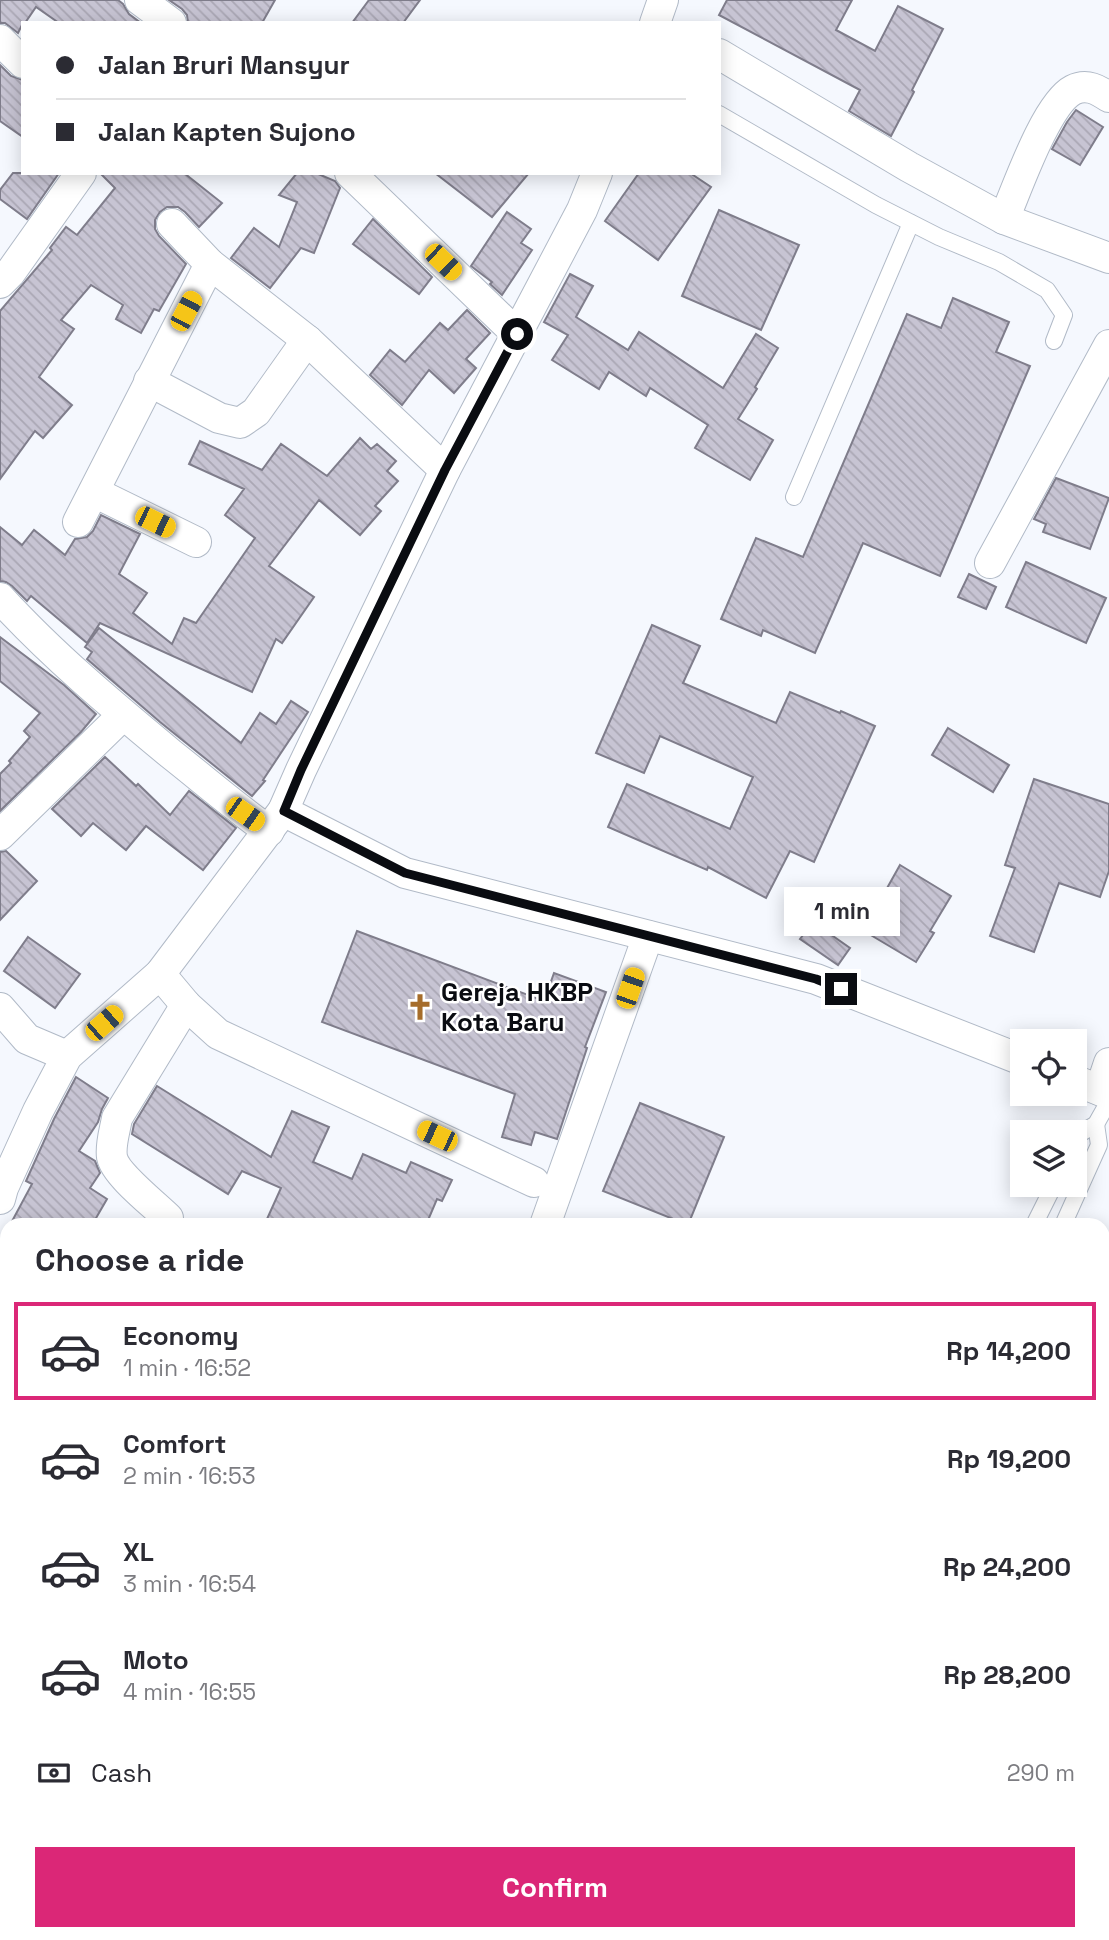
<!DOCTYPE html>
<meta charset="utf-8">
<style>
:root{--surface:#fff;--page:#f7f7f7;--text:#2b2b33;--muted:#7c7c81;--line:#e1e1e2;--accent:#db2777}
body{margin:0;font-family:"Space Grotesk",sans-serif;background:var(--page);color:var(--text);height:100vh;display:flex;flex-direction:column;font-size:26px;white-space:nowrap}
*{box-sizing:border-box;margin:0}
p{font-size:23px;color:var(--muted)}
.icon{flex:none;width:38px;height:38px;fill:none;stroke:currentColor;stroke-width:2;stroke-linecap:round;stroke-linejoin:round}
.map{position:relative;flex:1;overflow:hidden}
.panel{position:absolute;left:0px;top:1218px;width:1110px;height:723px;display:flex;flex-direction:column;background:var(--surface);border-radius:21px 21px 0 0;box-shadow:0 4px 18px #0003}
.panel>*{flex:none}
.guide{position:absolute;left:21px;top:21px;width:700px;height:154px;border-radius:0px;box-shadow:0 4px 18px #0003;display:grid;align-content:center;height:154px;padding:0 35px;background:var(--surface)}
.controls{position:absolute;left:1010px;top:1029px;display:grid;gap:14px}
.controls a{display:grid;place-items:center;width:77px;height:77px;border-radius:0px;background:var(--surface);box-shadow:0 4px 18px #0003;font-size:35px}
.end{position:absolute;width:32px;height:32px;margin:-16px;border:9px solid #0a0c11;background:#fff;box-shadow:0 0 0 4px #fff}
.from{border-radius:50%}
.bubble{position:absolute;height:49px;border-radius:0px;background:var(--surface);box-shadow:0 4px 18px #0003;font-size:23px;font-weight:700;line-height:49px;text-align:center}
.car{position:absolute;width:21px;height:42px;margin:-21px -10px;border-radius:9px;box-shadow:0 0 5px 2px #0007;background:linear-gradient(#f5c518 24%,#345 0 40%,#f5c518 0 76%,#345 0 86%,#f5c518 0)}
.guide b{display:flex;align-items:center;gap:24px;height:66px;font-size:26px}
.guide b+b{border-top:2px solid var(--line)}
.guide i{width:18px;height:18px;background:var(--text)}
ul{padding:0;list-style:none}
li{display:flex;align-items:center;gap:21px;height:98px;margin:0 14px 10px;padding:0 21px;border:4px solid transparent;border-radius:0px}
li div{flex:1}
li b{display:block;font-size:26px}
li em{font-style:normal;font-weight:700}
li.on{border-color:var(--accent)}
li>.icon{width:63px;height:63px;stroke-width:1.5}
h2{padding:0 35px;font-size:32px;line-height:84px}
.pay{display:flex;align-items:center;gap:18px;height:77px;padding:0 35px;font-size:26px}
.pay p{margin-inline-start:auto}
.cta{display:flex;gap:14px;margin-top:auto;padding:14px 35px}
.cta a{flex:1;height:80px;border-radius:0px;background:var(--accent);color:#fff;font-size:28px;font-weight:700;line-height:80px;text-align:center}
.map>svg:first-child{display:block}
.building{fill:url(#building-back-hatch);stroke:#7f7d8b;stroke-width:2}
.lines{fill:none;stroke-linecap:round;stroke-linejoin:round}
.lane-casing{stroke:#b1bac7;stroke-width:18}
.street-casing{stroke:#b1bac7;stroke-width:32}
.lane{stroke:#fff;stroke-width:16}
.street{stroke:#fff;stroke-width:30}
.route{stroke:#0a0c11;stroke-width:9}
.labels{text-anchor:middle;stroke-width:5;stroke-linejoin:round;paint-order:stroke}
.poi-label{font-size:26px;font-weight:bold;fill:#0a0c11;stroke:#fff;text-anchor:start}
</style>
<div class="map">
<svg width="1109" height="1940" viewBox="0 0 1109 1940">
<defs>
<pattern id="building-back-hatch" width="6" height="6" patternUnits="userSpaceOnUse" patternTransform="scale(1.75)"><rect width="6" height="6" fill="#c7c4d3"/><path d="M-1 5l2 2M0 0l6 6M5-1l2 2" fill="none" stroke="#aaa7b4"/></pattern>
</defs>
<rect width="100%" height="100%" fill="#f5f8fe"/>
<g class="building">
<polygon points="0,0 118,0 123,4 129,14 141,23 59,23 36,7 25,23 23,23 18,33 5,23 0,23"/>
<polygon points="169,0 275,0 262,23 188,23 187,15 182,9"/>
<polygon points="369,0 420,0 403,23 352,23"/>
<polygon points="727,0 852,0 836,30 875,51 898,6 943,29 912,90 914,92 891,136 849,111 860,90 719,15"/>
<polygon points="0,65 11,76 23,80 23,137 0,121"/>
<polygon points="1076,110 1103,127 1080,165 1052,149 1067,122"/>
<polygon points="13,173 59,173 27,219 0,199 0,190"/>
<polygon points="100,173 184,173 222,203 199,227 185,212 178,207 167,207 160,212 155,220 155,229 159,236 186,264 159,311 154,309 141,333 116,319 123,305 91,285 61,320 74,329 39,377 72,405 43,438 35,431 0,479 0,311 52,250 50,248 66,227 77,235 115,188"/>
<polygon points="297,173 316,173 335,181 340,188 314,253 301,248 270,288 231,258 254,228 279,247 297,202 279,195"/>
<polygon points="435,173 529,173 492,217"/>
<polygon points="639,173 690,173 711,187 658,260 605,221"/>
<polygon points="719,210 799,245 761,330 682,296"/>
<polygon points="507,212 531,229 521,243 532,250 502,295 490,284 492,282 471,266"/>
<polygon points="373,219 432,277 419,294 353,244"/>
<polygon points="570,274 593,286 576,317 628,350 639,332 723,388 756,334 778,348 755,387 757,389 738,419 773,440 750,480 695,448 708,425 650,388 646,396 609,372 599,389 552,360 568,335 544,322"/>
<polygon points="953,298 1009,322 996,352 1030,366 940,576 863,543 815,653 763,630 761,636 721,619 756,538 803,557 907,314 941,328"/>
<polygon points="467,310 490,333 466,359 476,368 454,393 429,370 402,405 370,375 390,350 405,362 440,323 448,330"/>
<polygon points="360,438 371,449 377,444 396,461 387,471 398,481 375,506 381,511 360,535 319,500 269,566 314,597 282,643 276,639 252,692 100,623 87,643 31,596 27,601 12,586 6,582 0,581 0,527 22,545 34,530 65,555 75,539 87,537 93,531 101,515 140,534 119,574 147,593 133,613 172,644 184,618 196,623 255,538 225,515 244,489 189,464 200,441 262,470 281,444 327,476"/>
<polygon points="1056,478 1109,498 1090,549 1043,532 1046,524 1034,519"/>
<polygon points="1026,562 1106,598 1086,643 1006,607"/>
<polygon points="969,574 996,587 986,609 958,597"/>
<polygon points="652,625 700,646 683,683 776,723 790,692 840,713 841,711 875,726 814,862 790,851 766,898 708,867 707,870 608,827 627,784 730,829 753,777 660,736 644,773 596,753"/>
<polygon points="99,628 241,743 260,713 276,724 291,701 308,712 263,780 265,781 252,796 160,722 87,659 92,652 85,647"/>
<polygon points="0,637 64,685 96,714 81,732 0,811 0,774 11,763 9,761 30,737 24,731 40,713 0,681"/>
<polygon points="948,728 1009,765 993,792 932,755"/>
<polygon points="105,757 136,786 138,784 170,815 189,791 236,828 203,870 146,826 126,850 93,823 81,836 52,809"/>
<polygon points="1034,779 1109,804 1109,871 1100,897 1059,883 1034,952 990,936 1015,868 1005,865"/>
<polygon points="6,851 37,881 0,920 0,852"/>
<polygon points="900,865 951,896 930,931 934,933 916,962 869,934 889,901 882,897"/>
<polygon points="813,922 850,948 838,965 800,939"/>
<polygon points="357,931 544,1001 554,973 606,992 585,1047 587,1048 557,1139 535,1132 531,1145 502,1137 515,1094 322,1022"/>
<polygon points="28,937 80,974 55,1008 4,971"/>
<polygon points="76,1077 108,1098 102,1109 98,1122 79,1151 95,1161 100,1173 90,1188 107,1199 92,1225 10,1225 32,1184 26,1181 54,1119"/>
<polygon points="157,1086 271,1157 292,1111 329,1127 313,1162 352,1179 363,1154 406,1173 411,1162 452,1180 442,1201 437,1199 426,1225 281,1225 267,1219 281,1188 242,1171 228,1194 132,1134 134,1124"/>
<polygon points="640,1103 724,1137 688,1225 603,1191"/>
</g>
<g class="lines">
<defs>
<g id="lane">
<polyline points="719,114 876,205 939,237 999,262 1047,290 1064,315 1054,341"/>
<polyline points="794,497 911,223"/>
<polyline points="1074,1141 1078,1135 1096,1124 1109,1101"/>
<polyline points="1034,1225 1054,1185"/>
<polyline points="1063,1225 1099,1145 1096,1124"/>
<polyline points="1102,1427 1109,1428"/>
</g>
<g id="street">
<polyline points="140,0 171,23"/>
<polyline points="655,23 663,0"/>
<polyline points="0,40 23,63"/>
<polyline points="719,54 909,167 1004,219 1109,258"/>
<polyline points="350,173 517,334"/>
<path d="M1004,219C1017,189 1046,104 1073,90C1087,83 1098,90 1109,97"/>
<polyline points="172,224 210,264 307,340 445,470"/>
<polyline points="0,283 10,273 81,173"/>
<polyline points="149,381 219,418 240,423 256,412 307,340"/>
<polyline points="94,492 196,542"/>
<polyline points="78,522 210,264"/>
<polyline points="990,563 1109,345"/>
<path d="M0,598C52,655 112,705 171,754C204,780 235,807 269,831"/>
<polyline points="283,811 405,873 816,979 1022,1060"/>
<polyline points="0,835 123,715"/>
<polyline points="160,974 186,1005 218,1034 534,1182"/>
<polyline points="0,1008 27,1039 67,1056"/>
<polyline points="1074,1080 1109,1094"/>
<polyline points="1100,1090 1109,1063"/>
<polyline points="0,1199 3,1188 38,1111 67,1056 160,974 283,811 301,770 445,470 582,210 597,173"/>
<path d="M168,1218C155,1205 115,1174 112,1157C110,1145 115,1130 117,1118L186,1005"/>
<polyline points="545,1225 648,936"/>
<polyline points="0,1277 7,1281"/>
<polyline points="0,1518 7,1536"/>
<polyline points="0,1807 7,1804"/>
<polyline points="1102,1918 1104,1940"/>
</g>
</defs>
<use href="#lane" class="lane-casing"/>
<use href="#street" class="street-casing"/>
<use href="#lane" class="lane"/>
<use href="#street" class="street"/>
</g>
<g class="lines">
<polyline class="route" points="517,334 445,470 301,770 284,811 405,873 816,979 841,989"/>
</g>
<defs>
<symbol id="church-bare" viewBox="-9 -9 18 18"><path d="M-1.2-6h2.4v3.5h3.3v2.4h-3.3V6h-2.4V-.1h-3.3v-2.4h3.3Z" fill="#a66d2b" stroke="#fff" stroke-width="2.5" paint-order="stroke"/></symbol>
</defs>
<g fill-rule="evenodd">
<use href="#church-bare" x="401" y="988" width="38" height="38"/>
</g>
<g class="labels">
<g class="poi-label">
<text x="441" y="1001">Gereja HKBP<tspan x="441" dy="30">Kota Baru</tspan></text>
</g>
</g>
</svg>
<div class="controls">
<a><svg class="icon" aria-label="locate" viewBox="0 0 24 24"><circle cx="12" cy="12" r="6"/><path d="M12 2v4M12 18v4M2 12h4M18 12h4"/></svg></a>
<a><svg class="icon" aria-label="layers" viewBox="0 0 24 24"><path d="M12 4l9 5-9 5-9-5zM3 14l9 5 9-5"/></svg></a>
</div>
<i class="end from" style="left:517px;top:334px"></i>
<i class="end" style="left:841px;top:989px"></i>
<div class="bubble" style="left:784px;top:887px;width:116px">1 min</div>
<i class="car" style="left:443px;top:262px;rotate:134deg"></i>
<i class="car" style="left:186px;top:311px;rotate:28deg"></i>
<i class="car" style="left:155px;top:522px;rotate:116deg"></i>
<i class="car" style="left:245px;top:814px;rotate:125deg"></i>
<i class="car" style="left:630px;top:988px;rotate:19deg"></i>
<i class="car" style="left:104px;top:1023px;rotate:49deg"></i>
<i class="car" style="left:437px;top:1136px;rotate:295deg"></i>
<div class="guide">
<b><i class="from"></i>Jalan Bruri Mansyur</b>
<b><i></i>Jalan Kapten Sujono</b>
</div>
<section class="panel">
<h2>Choose a ride</h2>
<ul>
<li class="on"><svg class="icon" aria-label="car" viewBox="0 0 24 24"><path d="M5 17H2v-5l4-1 3-4h7l3 4 3 1v5h-3M9 17h6M6 11h13"/><circle cx="7" cy="17" r="2"/><circle cx="17" cy="17" r="2"/></svg><div><b>Economy</b><p>1 min · 16:52</p></div><em>Rp 14,200</em></li>
<li><svg class="icon" aria-label="car" viewBox="0 0 24 24"><path d="M5 17H2v-5l4-1 3-4h7l3 4 3 1v5h-3M9 17h6M6 11h13"/><circle cx="7" cy="17" r="2"/><circle cx="17" cy="17" r="2"/></svg><div><b>Comfort</b><p>2 min · 16:53</p></div><em>Rp 19,200</em></li>
<li><svg class="icon" aria-label="car" viewBox="0 0 24 24"><path d="M5 17H2v-5l4-1 3-4h7l3 4 3 1v5h-3M9 17h6M6 11h13"/><circle cx="7" cy="17" r="2"/><circle cx="17" cy="17" r="2"/></svg><div><b>XL</b><p>3 min · 16:54</p></div><em>Rp 24,200</em></li>
<li><svg class="icon" aria-label="car" viewBox="0 0 24 24"><path d="M5 17H2v-5l4-1 3-4h7l3 4 3 1v5h-3M9 17h6M6 11h13"/><circle cx="7" cy="17" r="2"/><circle cx="17" cy="17" r="2"/></svg><div><b>Moto</b><p>4 min · 16:55</p></div><em>Rp 28,200</em></li>
</ul>
<div class="pay"><svg class="icon" aria-label="cash" viewBox="0 0 24 24"><path d="M3 7h18v10H3z"/><circle cx="12" cy="12" r="2"/></svg>Cash<p>290 m</p></div>
<div class="cta"><a>Confirm</a></div>
</section>
</div>
